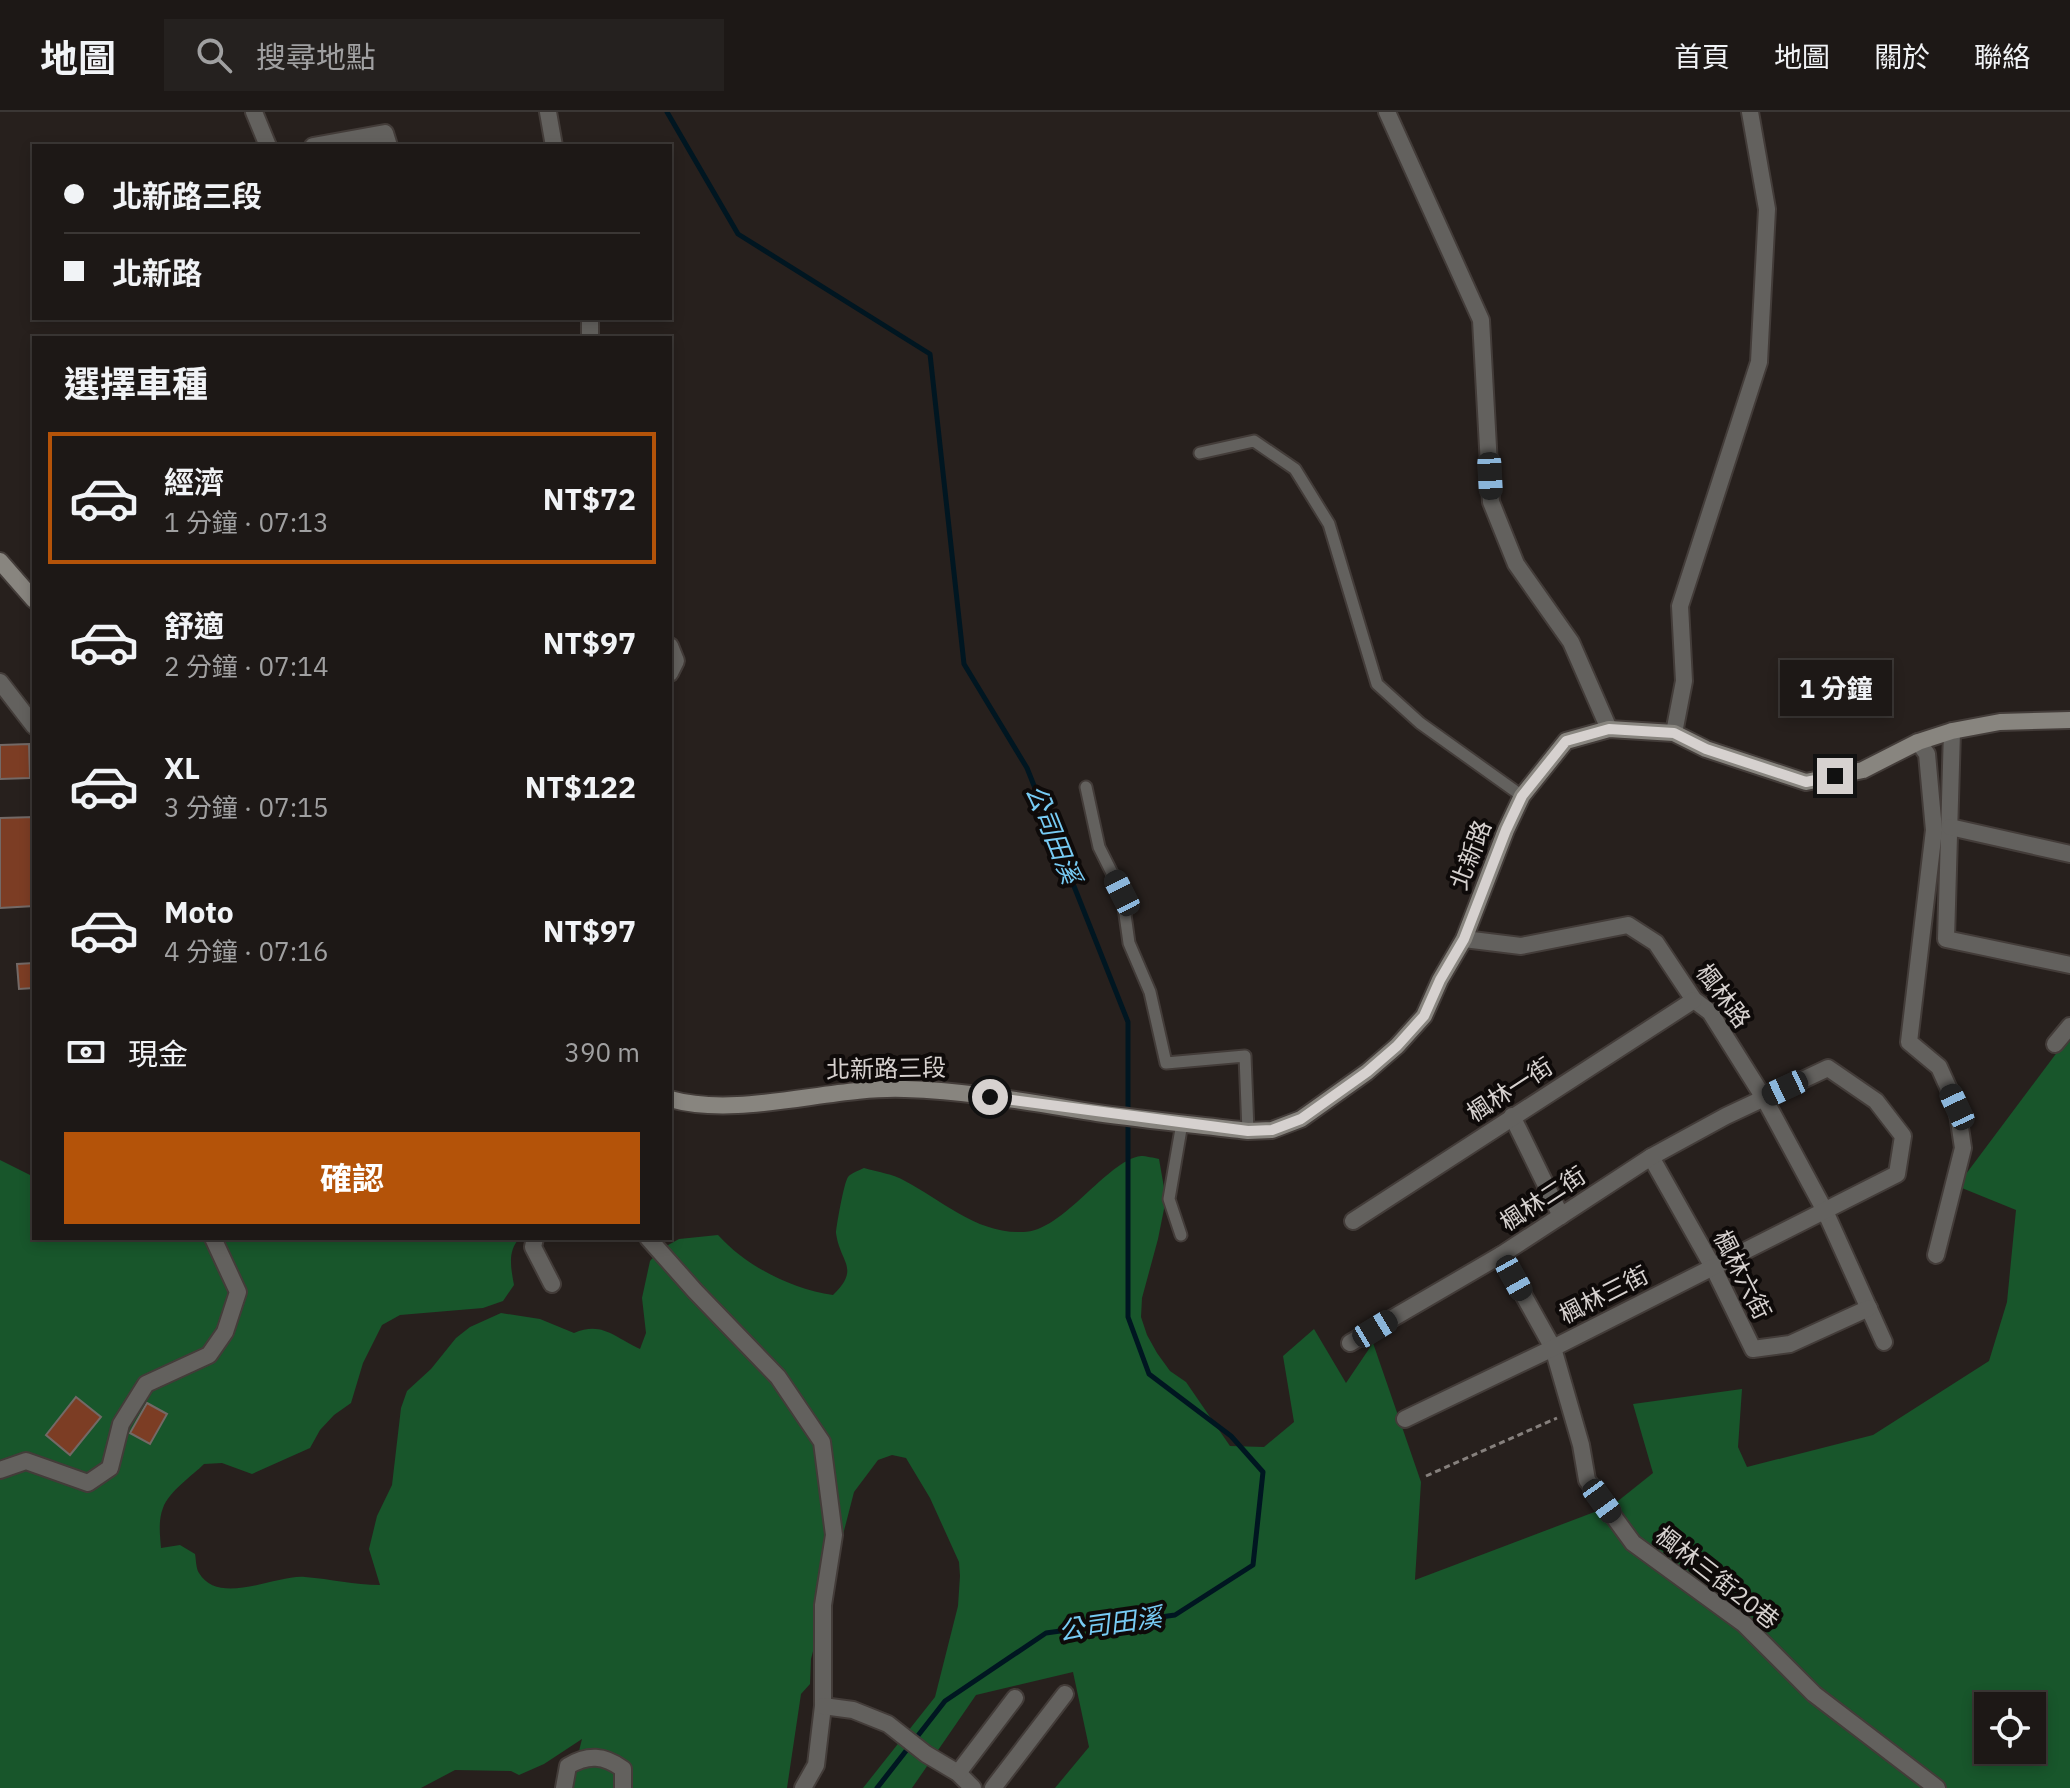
<!DOCTYPE html>
<html lang="zh-TW">
<meta charset="utf-8">
<style>
:root{--surface:#1d1816;--page:#25211f;--text:#f1f3f6;--muted:#a0a0a1;--line:#3b3735;--accent:#b45309}
body{margin:0;font-family:"IBM Plex Sans","Noto Sans TC",sans-serif;background:var(--page);color:var(--text);height:100vh;display:flex;flex-direction:column;font-size:30px;white-space:nowrap}
*{box-sizing:border-box;margin:0}
p{font-size:26px;color:var(--muted)}
.icon{flex:none;width:44px;height:44px;fill:none;stroke:currentColor;stroke-width:2;stroke-linecap:round;stroke-linejoin:round}
.map{position:relative;flex:1;overflow:hidden}
.sheet{position:absolute;left:32px;top:224px;width:640px;height:904px;display:flex;flex-direction:column;background:var(--surface);border-radius:0px;box-shadow:0 4px 12px #0003,0 0 0 2px var(--line)}
.sheet>*{flex:none}
.top-card{position:absolute;left:32px;top:32px;width:640px;height:176px;border-radius:0px;box-shadow:0 4px 12px #0003,0 0 0 2px var(--line);display:grid;align-content:center;height:176px;padding:0 32px;background:var(--surface)}
.tools{position:absolute;left:1974px;top:1580px;display:grid;gap:16px}
.tools a{display:grid;place-items:center;width:72px;height:72px;border-radius:0px;background:var(--surface);box-shadow:0 4px 12px #0003,0 0 0 2px var(--line);font-size:40px}
.end{position:absolute;width:36px;height:36px;margin:-18px;border:10px solid #d6d1cf;background:#111;box-shadow:0 0 0 4px #111}
.from{border-radius:50%}
.bubble{position:absolute;height:56px;border-radius:0px;background:var(--surface);box-shadow:0 4px 12px #0003,0 0 0 2px var(--line);font-size:26px;font-weight:700;line-height:56px;text-align:center}
.car{position:absolute;width:24px;height:48px;margin:-24px -12px;border-radius:10px;box-shadow:0 0 6px 2px #0007;background:linear-gradient(#222 24%,#8ab4d8 0 40%,#222 0 76%,#8ab4d8 0 86%,#222 0)}
.top-card b{display:flex;align-items:center;gap:28px;height:76px;font-size:30px}
.top-card b+b{border-top:2px solid var(--line)}
.top-card i{width:20px;height:20px;background:var(--text)}
ul{padding:0;list-style:none}
li{display:flex;align-items:center;gap:24px;height:132px;margin:0 16px 12px;padding:0 16px;border:4px solid transparent;border-radius:0px}
li div{flex:1}
li b{display:block;font-size:30px}
li em{font-style:normal;font-weight:700}
li.active{border-color:var(--accent)}
li>.icon{width:72px;height:72px;stroke-width:1.5}
h2{padding:0 32px;font-size:36px;line-height:96px}
.pay{display:flex;align-items:center;gap:20px;height:88px;padding:0 32px;font-size:30px}
.pay p{margin-inline-start:auto}
.cta{display:flex;gap:16px;margin-top:auto;padding:16px 32px}
.cta a{flex:1;height:92px;border-radius:0px;background:var(--accent);color:#fff;font-size:32px;font-weight:700;line-height:92px;text-align:center}
header{display:flex;align-items:center;gap:48px;box-sizing:border-box;height:112px;padding:0 40px;background:var(--surface);border-bottom:2px solid var(--line)}
header strong{font-size:38px}
nav{display:flex;gap:44px;margin-inline-start:auto;font-size:28px}
.search{width:560px;height:72px;background:var(--page);display:flex;align-items:center;gap:20px;box-sizing:border-box;padding:0 28px;border-radius:0px;color:var(--muted);font-size:30px}
.map>svg:first-child{display:block}
.forest{fill:#18562b;fill-rule:evenodd}
.lines{fill:none;stroke-linecap:round;stroke-linejoin:round}
.stream{stroke:#001621;stroke-width:5}
.building{fill:#7c3d24;stroke:#736966;stroke-width:2}
.service-casing{stroke:#433c39;stroke-width:15}
.minor-casing{stroke:#433c39;stroke-width:20}
.secondary-casing{stroke:#433c39;stroke-width:20}
.path{stroke:#86807d;stroke-width:3;stroke-dasharray:6 4;stroke-linecap:butt}
.service{stroke:#63615e;stroke-width:11}
.minor{stroke:#63615e;stroke-width:16}
.secondary{stroke:#88857f;stroke-width:16}
.route{stroke:#d6d1cf;stroke-width:10}
.labels{text-anchor:middle;stroke-width:8;stroke-linejoin:round;paint-order:stroke}
.street-label{font-size:24px;fill:#d6d1cf;stroke:#0e0a09}
.water-label{font-size:26px;font-style:italic;fill:#77cbf4;stroke:#0e0a09}
</style>
<header>
<strong>地圖</strong>
<div class="search"><svg class="icon" aria-label="search" viewBox="0 0 24 24"><circle cx="10" cy="10" r="6"/><path d="M15 15l6 6"/></svg>搜尋地點</div>
<nav><a>首頁</a><a>地圖</a><a>關於</a><a>聯絡</a></nav>
</header>
<div class="map">
<svg width="2070" height="1676" viewBox="0 0 2070 1676">
<rect width="100%" height="100%" fill="#27201d"/>
<path class="forest" d="M2070,923V1676H1055L1089,1635L1073,1560L976,1583L912,1676H863L935,1585L958,1494L960,1464L959,1450L930,1386L906,1346L892,1343L878,1348L854,1380L811,1547L810,1572L801,1582L787,1676H563L575,1655L582,1627L544,1652L519,1663L511,1659L455,1658L421,1676H0V1048L34,1065V1126H520C507,1138 511,1157 514,1173L503,1189L483,1196L400,1203L382,1213L363,1251L351,1291L334,1303L320,1318L310,1336L252,1362L222,1351L204,1352C192,1364 169,1379 163,1396C158,1408 160,1424 161,1436L180,1433L195,1442C196,1447 196,1457 199,1461C219,1495 277,1462 305,1465C331,1467 354,1473 380,1473L369,1437L377,1404L392,1373L401,1296L407,1279L431,1257L456,1226L470,1215L501,1201L540,1207L574,1221C602,1209 614,1225 640,1237L646,1221L642,1186L650,1149L661,1137L679,1127L718,1123C746,1154 791,1177 833,1183C861,1156 840,1151 836,1121C836,1116 844,1070 848,1065C851,1061 860,1058 864,1056C878,1060 893,1062 905,1069C943,1089 977,1122 1023,1120C1063,1120 1107,1048 1141,1044C1146,1044 1154,1046 1159,1047L1166,1087L1158,1127L1142,1186L1141,1205L1147,1223L1157,1241L1170,1259L1186,1270L1230,1334L1264,1335L1294,1310L1283,1244L1314,1217L1346,1271L1373,1231L1421,1370L1415,1468L1613,1393L1653,1361L1633,1292L1742,1277L1738,1335L1747,1355L1873,1323L1989,1249L2007,1190L2016,1098L1957,1074ZM1988,1594H2032V1638H1988Z"/>
<g class="lines">
<polyline class="stream" points="667,0 738,122 930,242 964,552 1027,656 1128,910 1128,1205 1149,1262 1231,1324 1263,1360 1253,1453 1175,1503 1046,1521 945,1589 877,1676"/>
</g>
<g class="building">
<polygon points="29,632 30,666 0,667 0,633"/>
<polygon points="34,705 34,794 0,796 0,706"/>
<polygon points="34,851 34,876 19,877 17,852"/>
<polygon points="76,1285 101,1305 70,1343 46,1323"/>
<polygon points="147,1291 167,1302 150,1332 130,1321"/>
</g>
<g class="lines">
<defs>
<g id="service">
<polyline points="1200,341 1254,329 1295,357 1329,412 1377,572 1420,611 1522,684"/>
<polyline points="1086,675 1099,735 1122,781 1129,831 1150,880 1166,951 1245,944 1248,1019"/>
<polyline points="1181,1123 1169,1087 1182,1011"/>
</g>
<g id="minor">
<polyline points="254,0 268,34"/>
<polyline points="548,0 554,34"/>
<polyline points="1387,0 1481,208 1491,390 1516,452 1571,530 1609,617"/>
<polyline points="313,34 385,21 389,34"/>
<polyline points="590,226 590,206"/>
<polyline points="670,534 676,549 670,561"/>
<polyline points="0,570 34,614"/>
<polyline points="1952,619 1946,827 2070,853"/>
<polyline points="1674,621 1684,569 1680,494 1759,250 1767,97 1750,0"/>
<polyline points="1918,630 1927,642 1934,718 1909,930 1939,955 1957,995 1963,1036 1936,1143"/>
<polyline points="1950,715 2070,742"/>
<polyline points="1464,827 1521,834 1628,813 1656,831 1694,888 1710,900 1764,986 1825,1099 1884,1230"/>
<polyline points="2055,932 2070,914"/>
<polyline points="1512,1004 1561,1104"/>
<polyline points="1651,1045 1713,1155 1753,1237 1790,1232 1869,1196"/>
<polyline points="1353,1109 1694,888"/>
<polyline points="535,1126 533,1135 552,1172"/>
<polyline points="648,1126 695,1179 778,1265 822,1330 834,1423 823,1493 823,1594 816,1653 803,1676"/>
<polyline points="1501,1143 1553,1236 1581,1333 1587,1368 1633,1431 1744,1512 1814,1582 1937,1676"/>
<polyline points="1350,1231 1501,1143 1651,1045 1726,1004 1828,956 1876,989 1903,1024 1897,1062 1553,1236 1405,1307"/>
<polyline points="0,1358 26,1349 88,1371 110,1356 121,1312 146,1272 209,1243 225,1220 238,1180 213,1126"/>
<polyline points="823,1594 853,1598 888,1612 926,1642 958,1661 973,1676"/>
<polyline points="958,1661 1015,1586"/>
<path d="M564,1676L568,1654C588,1642 604,1643 623,1657V1676"/>
<polyline points="993,1676 1065,1582"/>
</g>
<g id="secondary">
<polyline points="0,449 34,488"/>
<path d="M670,987C740,1007 831,974 905,977C970,979 1034,991 1097,1001C1147,1008 1198,1013 1248,1019L1272,1018L1301,1007L1367,960L1397,934L1424,904L1440,868L1464,827L1506,718L1522,684L1566,629L1609,617L1674,621L1706,637L1806,670L1863,658L1918,630L1952,619L2000,610L2070,608"/>
</g>
</defs>
<use href="#service" class="service-casing"/>
<use href="#minor" class="minor-casing"/>
<use href="#secondary" class="secondary-casing"/>
<polyline class="path" points="1426,1364 1557,1306"/>
<use href="#service" class="service"/>
<use href="#minor" class="minor"/>
<use href="#secondary" class="secondary"/>
</g>
<g class="lines">
<polyline class="route" points="990,985 1248,1019 1272,1018 1301,1007 1367,960 1397,934 1424,904 1440,868 1464,827 1506,718 1522,684 1566,629 1609,617 1674,621 1706,637 1806,670 1835,664"/>
</g>
<g class="labels">
<g class="street-label">
<text transform="translate(1471 743) rotate(-69)" y="8">北新路</text>
<text transform="translate(1723 884) rotate(53)" y="8">楓林路</text>
<text transform="translate(886 957) rotate(-1)" y="8">北新路三段</text>
<text transform="translate(1510 978) rotate(-33)" y="8">楓林一街</text>
<text transform="translate(1543 1087) rotate(-33)" y="8">楓林二街</text>
<text transform="translate(1742 1163) rotate(63)" y="8">楓林六街</text>
<text transform="translate(1604 1183) rotate(-27)" y="8">楓林三街</text>
<text transform="translate(1717 1466) rotate(38)" y="8">楓林三街20巷</text>
</g>
<g class="water-label">
<text transform="translate(1053 722) rotate(68)" y="9">公司田溪</text>
<text transform="translate(1110 1512) rotate(-8)" y="9">公司田溪</text>
</g>
</g>
</svg>
<div class="tools">
<a><svg class="icon" aria-label="locate" viewBox="0 0 24 24"><circle cx="12" cy="12" r="6"/><path d="M12 2v4M12 18v4M2 12h4M18 12h4"/></svg></a>
</div>
<i class="end from" style="left:990px;top:985px"></i>
<i class="end" style="left:1835px;top:664px"></i>
<div class="bubble" style="left:1780px;top:548px;width:112px">1 分鐘</div>
<i class="car" style="left:1490px;top:364px;rotate:177deg"></i>
<i class="car" style="left:1122px;top:781px;rotate:333deg"></i>
<i class="car" style="left:1785px;top:976px;rotate:245deg"></i>
<i class="car" style="left:1957px;top:995px;rotate:335deg"></i>
<i class="car" style="left:1514px;top:1166px;rotate:151deg"></i>
<i class="car" style="left:1375px;top:1217px;rotate:59deg"></i>
<i class="car" style="left:1602px;top:1389px;rotate:144deg"></i>
<div class="top-card">
<b><i class="from"></i>北新路三段</b>
<b><i></i>北新路</b>
</div>
<section class="sheet">
<h2>選擇車種</h2>
<ul>
<li class="active"><svg class="icon" aria-label="car" viewBox="0 0 24 24"><path d="M5 17H2v-5l4-1 3-4h7l3 4 3 1v5h-3M9 17h6M6 11h13"/><circle cx="7" cy="17" r="2"/><circle cx="17" cy="17" r="2"/></svg><div><b>經濟</b><p>1 分鐘 · 07:13</p></div><em>NT$72</em></li>
<li><svg class="icon" aria-label="car" viewBox="0 0 24 24"><path d="M5 17H2v-5l4-1 3-4h7l3 4 3 1v5h-3M9 17h6M6 11h13"/><circle cx="7" cy="17" r="2"/><circle cx="17" cy="17" r="2"/></svg><div><b>舒適</b><p>2 分鐘 · 07:14</p></div><em>NT$97</em></li>
<li><svg class="icon" aria-label="car" viewBox="0 0 24 24"><path d="M5 17H2v-5l4-1 3-4h7l3 4 3 1v5h-3M9 17h6M6 11h13"/><circle cx="7" cy="17" r="2"/><circle cx="17" cy="17" r="2"/></svg><div><b>XL</b><p>3 分鐘 · 07:15</p></div><em>NT$122</em></li>
<li><svg class="icon" aria-label="car" viewBox="0 0 24 24"><path d="M5 17H2v-5l4-1 3-4h7l3 4 3 1v5h-3M9 17h6M6 11h13"/><circle cx="7" cy="17" r="2"/><circle cx="17" cy="17" r="2"/></svg><div><b>Moto</b><p>4 分鐘 · 07:16</p></div><em>NT$97</em></li>
</ul>
<div class="pay"><svg class="icon" aria-label="cash" viewBox="0 0 24 24"><path d="M3 7h18v10H3z"/><circle cx="12" cy="12" r="2"/></svg>現金<p>390 m</p></div>
<div class="cta"><a>確認</a></div>
</section>
</div>
